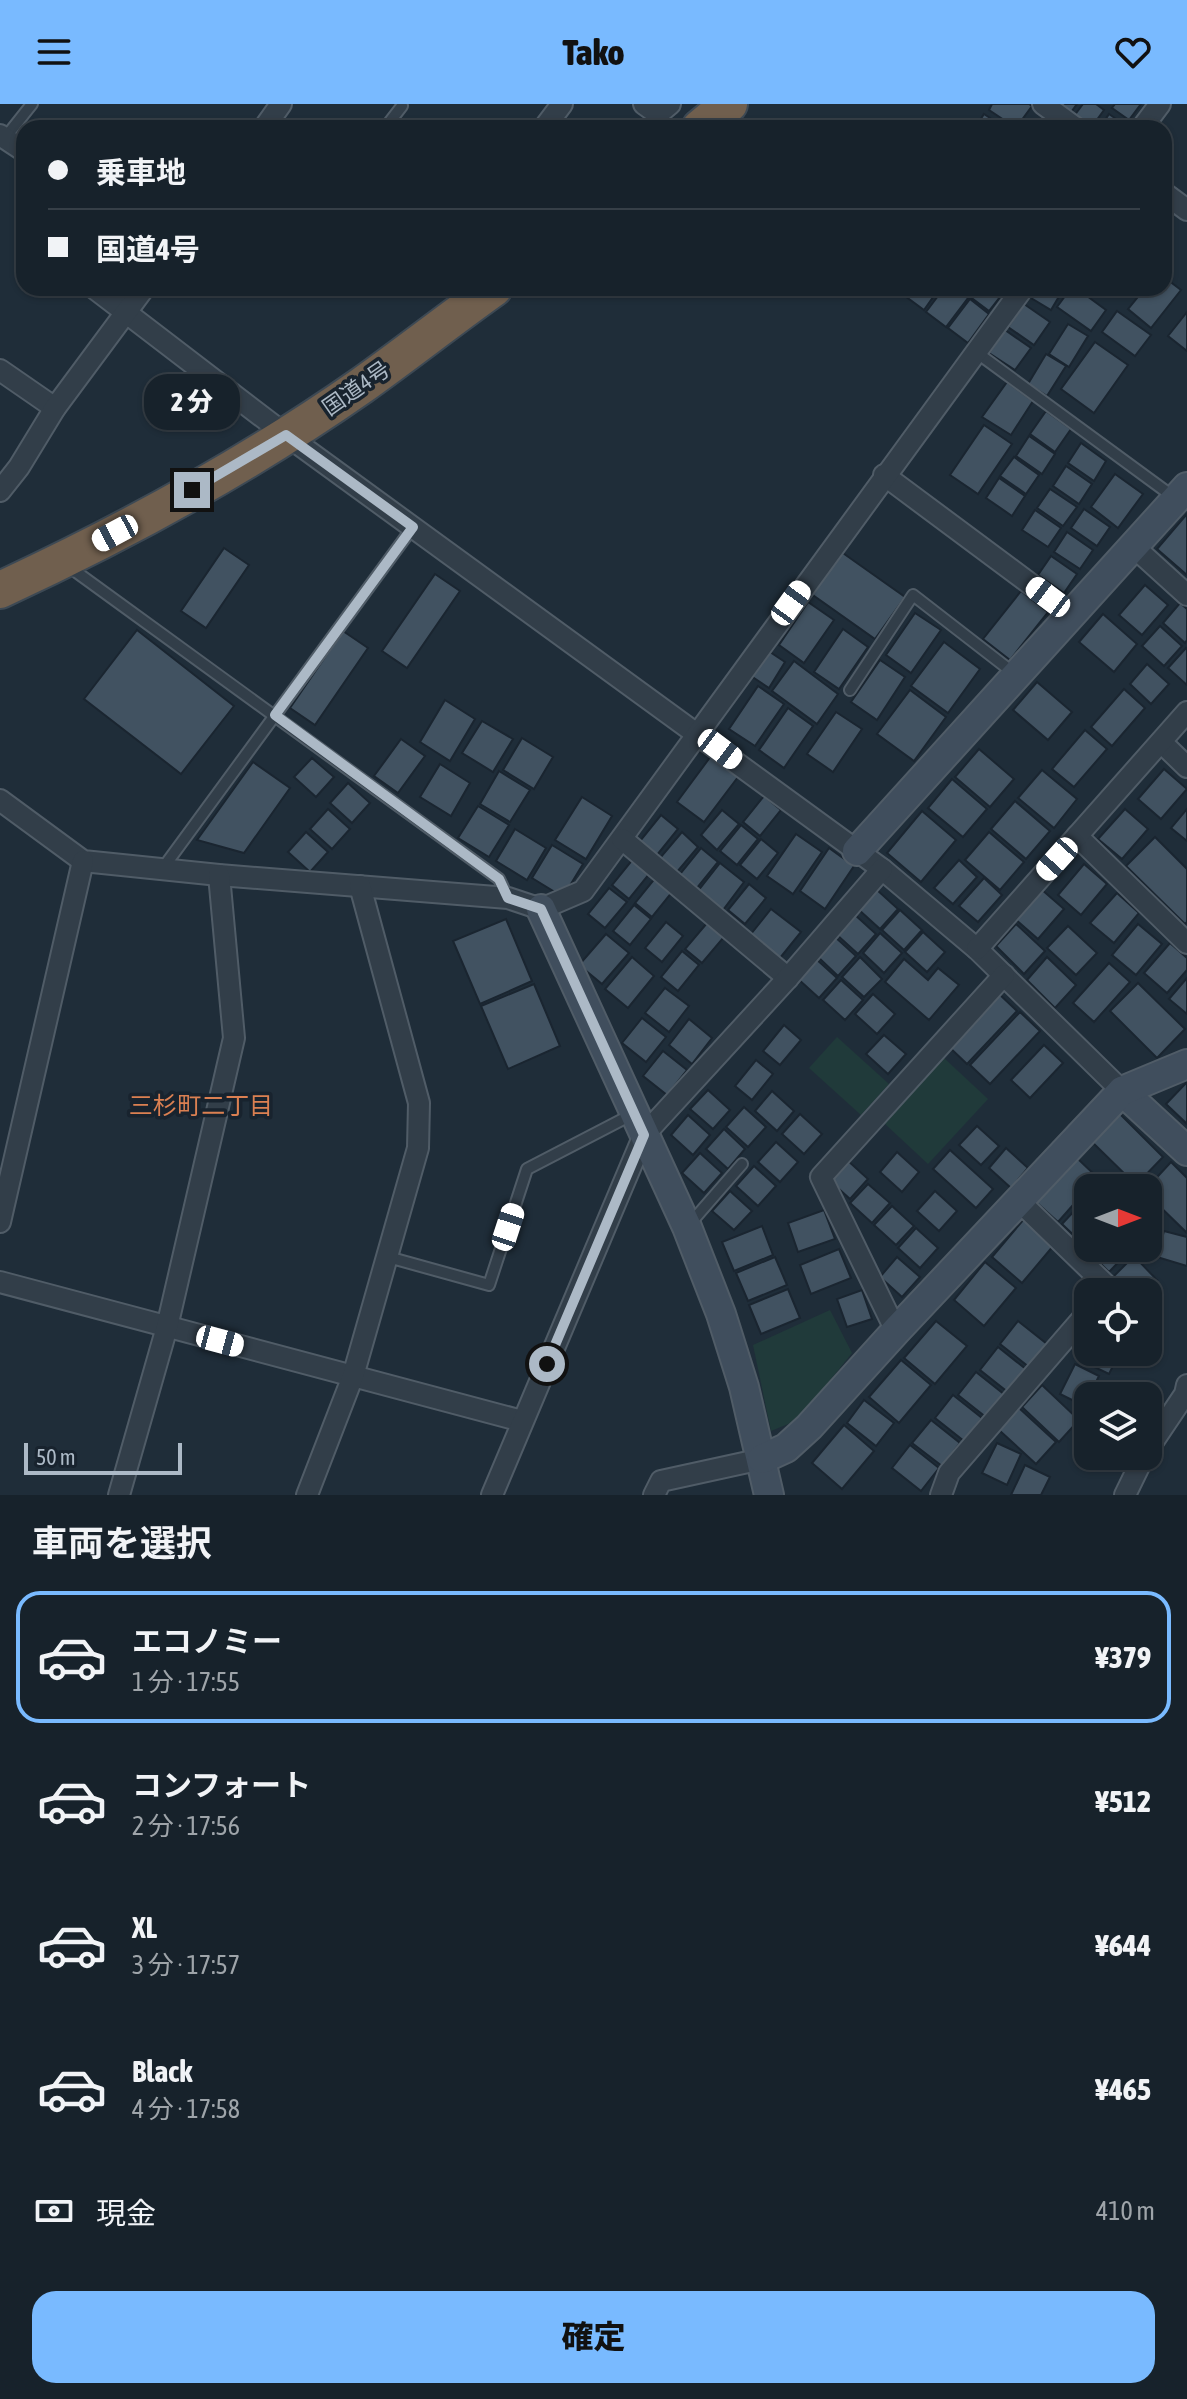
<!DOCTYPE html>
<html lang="ja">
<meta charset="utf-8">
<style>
:root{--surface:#17222b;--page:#242f37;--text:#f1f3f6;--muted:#9ea4a9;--line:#363f47;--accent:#79baff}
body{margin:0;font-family:"Asap Condensed","Noto Sans JP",sans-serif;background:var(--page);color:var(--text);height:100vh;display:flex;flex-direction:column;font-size:30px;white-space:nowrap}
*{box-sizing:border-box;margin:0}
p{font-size:26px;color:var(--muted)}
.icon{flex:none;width:44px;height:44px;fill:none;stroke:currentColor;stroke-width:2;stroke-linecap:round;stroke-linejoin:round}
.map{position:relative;height:1391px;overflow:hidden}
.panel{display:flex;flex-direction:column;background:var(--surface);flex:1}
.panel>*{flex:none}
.hud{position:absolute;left:16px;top:16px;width:1156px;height:176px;border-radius:24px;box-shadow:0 2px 6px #0004,0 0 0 2px var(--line);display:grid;align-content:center;height:176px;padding:0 32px;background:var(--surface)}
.needle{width:52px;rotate:90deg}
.fabs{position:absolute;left:1074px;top:1070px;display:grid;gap:16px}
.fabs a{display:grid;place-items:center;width:88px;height:88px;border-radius:16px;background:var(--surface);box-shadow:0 2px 6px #0004,0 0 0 2px var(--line);font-size:40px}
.scale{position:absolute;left:24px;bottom:20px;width:158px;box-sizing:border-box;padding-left:8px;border:4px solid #acb9c6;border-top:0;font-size:22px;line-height:28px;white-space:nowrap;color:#acb9c6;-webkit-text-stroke:6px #18232e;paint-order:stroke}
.end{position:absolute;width:36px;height:36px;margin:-18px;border:10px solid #acb9c6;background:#111;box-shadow:0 0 0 4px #111}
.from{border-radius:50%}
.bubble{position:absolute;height:56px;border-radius:24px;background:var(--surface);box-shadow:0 2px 6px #0004,0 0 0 2px var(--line);font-size:26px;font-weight:800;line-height:56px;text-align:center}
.car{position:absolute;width:24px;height:48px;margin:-24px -12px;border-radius:10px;box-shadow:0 0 6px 2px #0007;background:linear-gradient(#fff 24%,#345 0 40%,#fff 0 76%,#345 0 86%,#fff 0)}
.hud b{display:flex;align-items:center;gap:28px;height:76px;font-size:30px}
.hud b+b{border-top:2px solid var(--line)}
.hud i{width:20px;height:20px;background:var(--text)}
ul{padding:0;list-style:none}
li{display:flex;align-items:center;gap:24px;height:132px;margin:0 16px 12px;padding:0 16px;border:4px solid transparent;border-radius:24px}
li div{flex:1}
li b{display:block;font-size:30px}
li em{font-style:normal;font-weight:800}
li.active{border-color:var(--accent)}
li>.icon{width:72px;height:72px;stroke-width:1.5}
h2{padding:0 32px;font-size:36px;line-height:96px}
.pay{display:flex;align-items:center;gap:20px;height:88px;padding:0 32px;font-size:30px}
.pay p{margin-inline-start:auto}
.action{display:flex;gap:16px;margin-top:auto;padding:16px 32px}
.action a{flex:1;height:92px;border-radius:24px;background:var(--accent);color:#111;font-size:32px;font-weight:800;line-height:92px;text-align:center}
header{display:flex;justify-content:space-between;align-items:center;height:104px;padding:0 32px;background:var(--accent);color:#111;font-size:36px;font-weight:800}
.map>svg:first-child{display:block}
.green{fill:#203a3a}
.building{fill:#415261;stroke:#1a2530;stroke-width:2}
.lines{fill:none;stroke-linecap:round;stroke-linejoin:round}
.lane-casing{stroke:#505c67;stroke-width:14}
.street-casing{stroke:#505c67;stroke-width:24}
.secondary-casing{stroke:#505c67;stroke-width:32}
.highway-casing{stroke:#3d4954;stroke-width:40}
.lane{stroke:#323e49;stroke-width:10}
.street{stroke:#323e49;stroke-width:20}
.secondary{stroke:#404e5d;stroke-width:28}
.highway{stroke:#705f4e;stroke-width:36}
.route{stroke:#acb9c6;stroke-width:10}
.labels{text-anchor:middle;stroke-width:7;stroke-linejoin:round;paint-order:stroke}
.street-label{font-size:22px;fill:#acb9c6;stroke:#18232e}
.neighbourhood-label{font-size:24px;fill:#db8052;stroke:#18232e}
</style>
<header><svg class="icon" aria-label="menu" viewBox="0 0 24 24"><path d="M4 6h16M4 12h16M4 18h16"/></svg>Tako<svg class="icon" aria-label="heart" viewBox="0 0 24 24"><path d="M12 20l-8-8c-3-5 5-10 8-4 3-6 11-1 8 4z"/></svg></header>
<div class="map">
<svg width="1187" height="1391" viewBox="0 0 1187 1391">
<rect width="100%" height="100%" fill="#1f2d39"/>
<g class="green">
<polygon points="837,933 889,980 861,1011 809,964"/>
<polygon points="944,954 988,995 928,1060 884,1019"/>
<polygon points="830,1206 852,1249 798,1316 771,1327 753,1241"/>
</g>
<g class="building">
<polygon points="992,0 1029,0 1032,2 1016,24 989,6"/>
<polygon points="1054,0 1077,0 1069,11"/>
<polygon points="1083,0 1096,0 1104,6 1091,24 1074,12"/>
<polygon points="1115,0 1141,0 1129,16 1112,4"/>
<polygon points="984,10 1005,24 975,24"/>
<polygon points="1109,10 1126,22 1125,24 1100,24"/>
<polygon points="1164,173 1181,186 1151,224 1128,205 1145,184 1164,184"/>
<polygon points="911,184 936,184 938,186 924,206 905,192"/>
<polygon points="944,184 955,184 968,194 946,223 926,208"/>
<polygon points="975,184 1007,184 989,207 969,192"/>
<polygon points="1037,184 1064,184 1051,206 1031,194"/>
<polygon points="1071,184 1076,184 1106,206 1091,227 1057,203"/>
<polygon points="970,195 989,210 968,239 948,224"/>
<polygon points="1024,200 1050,218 1034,241 1008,223"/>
<polygon points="1117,207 1151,231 1135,252 1102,228"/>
<polygon points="1187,208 1187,247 1168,232"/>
<polygon points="1068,220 1088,232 1069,263 1049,250"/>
<polygon points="1005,226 1031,244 1015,266 989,249"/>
<polygon points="1095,238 1128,261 1094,309 1061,285"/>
<polygon points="1046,250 1066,262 1047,292 1028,280"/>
<polygon points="1007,278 1033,297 1011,331 982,313"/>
<polygon points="1046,307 1071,325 1055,348 1030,330"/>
<polygon points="984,321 1012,340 978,390 950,371"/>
<polygon points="1029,332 1055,350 1042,370 1016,352"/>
<polygon points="1081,339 1106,357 1094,377 1068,359"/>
<polygon points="1014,353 1039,371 1026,390 1000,372"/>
<polygon points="1066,362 1092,380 1079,400 1053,382"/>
<polygon points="1115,370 1143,390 1118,424 1091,403"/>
<polygon points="999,374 1025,392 1012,412 986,394"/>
<polygon points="1050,385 1077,403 1063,422 1037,404"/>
<polygon points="1084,405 1110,423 1097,442 1071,424"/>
<polygon points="1035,406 1061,424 1048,443 1022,426"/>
<polygon points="1187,410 1187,471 1157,445"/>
<polygon points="1067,428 1093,446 1080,465 1054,448"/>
<polygon points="224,444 249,461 206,524 181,507"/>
<polygon points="840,447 905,493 875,535 810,489"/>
<polygon points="1051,452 1077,470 1064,489 1038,471"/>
<polygon points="435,470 460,487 407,564 382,547"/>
<polygon points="1145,481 1168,501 1142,531 1119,511"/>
<polygon points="1021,487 1048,508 1010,556 983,535"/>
<polygon points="808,498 834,516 804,559 779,541"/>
<polygon points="1180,499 1187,505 1187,536 1185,539 1163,519"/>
<polygon points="915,509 941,526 911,569 886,551"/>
<polygon points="1103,510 1137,540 1114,568 1079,538"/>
<polygon points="1160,522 1182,542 1164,562 1142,542"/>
<polygon points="843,525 868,543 839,585 814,568"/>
<polygon points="137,526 234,602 181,670 84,595"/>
<polygon points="343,527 368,544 315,621 290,604"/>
<polygon points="944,538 980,565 948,609 911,582"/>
<polygon points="1186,544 1187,545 1187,581 1168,564"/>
<polygon points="767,546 785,558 769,584 751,572"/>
<polygon points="880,556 905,573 877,616 851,598"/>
<polygon points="794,557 838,590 817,620 772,587"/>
<polygon points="1147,560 1169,580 1151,600 1130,580"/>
<polygon points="1037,578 1072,608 1048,636 1013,606"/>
<polygon points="758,582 784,600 755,642 729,625"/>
<polygon points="1124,585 1145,604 1112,642 1091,623"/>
<polygon points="910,586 946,613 914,657 877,630"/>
<polygon points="445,596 475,615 450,657 420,638"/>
<polygon points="788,604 813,622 784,664 759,646"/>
<polygon points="836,608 862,625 833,668 807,650"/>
<polygon points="482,617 513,635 493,668 462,649"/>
<polygon points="1085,626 1107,645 1074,683 1052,665"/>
<polygon points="522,634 553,653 534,685 503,666"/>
<polygon points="401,635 425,652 398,689 374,672"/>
<polygon points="979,645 1014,675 990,703 955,673"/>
<polygon points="711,652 738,673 704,718 677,698"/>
<polygon points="312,654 334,673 316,693 294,673"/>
<polygon points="253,658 290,684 244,749 197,736"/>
<polygon points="440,660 470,679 451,712 420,693"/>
<polygon points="1164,665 1187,685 1161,715 1138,695"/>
<polygon points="1042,666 1077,695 1054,724 1018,694"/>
<polygon points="499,667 530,686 510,718 480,700"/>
<polygon points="952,675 987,705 963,733 928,704"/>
<polygon points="348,679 370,699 352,719 330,699"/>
<polygon points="764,692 781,706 760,732 743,718"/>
<polygon points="582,693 612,712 586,755 555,736"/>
<polygon points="1015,697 1050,727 1026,755 991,725"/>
<polygon points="478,702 509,721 489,753 458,734"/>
<polygon points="328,705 350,725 332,745 310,725"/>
<polygon points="1125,705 1148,725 1122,755 1098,735"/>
<polygon points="1187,705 1187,737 1171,724"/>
<polygon points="722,706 739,720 717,746 701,731"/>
<polygon points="922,707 956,736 921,778 887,749"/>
<polygon points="661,711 678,725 657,751 640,737"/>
<polygon points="741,721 758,735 737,761 720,747"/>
<polygon points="515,725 546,744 527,776 496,757"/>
<polygon points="306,728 328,748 310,768 288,748"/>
<polygon points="682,728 698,743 677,768 660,754"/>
<polygon points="989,728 1024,758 1000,786 965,756"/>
<polygon points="796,730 822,748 793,790 767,772"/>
<polygon points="1155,733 1187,765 1187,818 1185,820 1126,762"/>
<polygon points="761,735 778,749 757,775 740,761"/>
<polygon points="552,741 583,760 563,793 532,774"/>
<polygon points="701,744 718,758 697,784 680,770"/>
<polygon points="829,744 854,762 825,805 800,787"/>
<polygon points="633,755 650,769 629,795 612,781"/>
<polygon points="959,756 977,773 953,800 934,784"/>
<polygon points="720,759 744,778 723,806 698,787"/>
<polygon points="1084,760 1107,780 1081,811 1058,791"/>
<polygon points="656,773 673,787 652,813 635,799"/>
<polygon points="984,774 1002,791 978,818 959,802"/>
<polygon points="749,780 766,794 745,820 728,806"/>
<polygon points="609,784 627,798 605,824 588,810"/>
<polygon points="876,785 898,805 880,825 858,805"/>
<polygon points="1041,785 1064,805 1038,835 1015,815"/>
<polygon points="1117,789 1139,809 1114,839 1090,819"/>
<polygon points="634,801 651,815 630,841 613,827"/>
<polygon points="771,805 801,828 780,854 751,830"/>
<polygon points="900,806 922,826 904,846 882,826"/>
<polygon points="854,810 876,830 858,850 836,830"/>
<polygon points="506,815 532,877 480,900 453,837"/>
<polygon points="666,818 683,832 662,858 645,844"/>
<polygon points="707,819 724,833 702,859 685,845"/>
<polygon points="1016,820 1045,847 1024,870 996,842"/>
<polygon points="1138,820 1162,840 1136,871 1112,851"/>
<polygon points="1068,822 1097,849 1076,871 1047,844"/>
<polygon points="923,828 945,848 927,868 905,848"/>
<polygon points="880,829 902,849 884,869 863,849"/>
<polygon points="606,830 629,849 602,880 579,861"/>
<polygon points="834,832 856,852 838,872 817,852"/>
<polygon points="1170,839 1187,854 1187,866 1167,889 1144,869"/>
<polygon points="682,847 699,861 678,887 661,873"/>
<polygon points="632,853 654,872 628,904 605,885"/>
<polygon points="860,853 882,875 864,893 842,873"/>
<polygon points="1047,853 1076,881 1055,904 1027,876"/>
<polygon points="815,854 837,874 819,894 797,874"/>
<polygon points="904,855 928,876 938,864 959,881 929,916 885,878"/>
<polygon points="1109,859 1130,878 1094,918 1073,899"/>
<polygon points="1187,874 1187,910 1169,895"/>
<polygon points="841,876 863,896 845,916 823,896"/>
<polygon points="1138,879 1185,925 1157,954 1110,907"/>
<polygon points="534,880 560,942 508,965 481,902"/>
<polygon points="665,884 689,902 669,928 645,909"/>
<polygon points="997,888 1017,907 967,960 947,941"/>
<polygon points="873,890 895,910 877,930 855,910"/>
<polygon points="1020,908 1040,927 990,980 970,961"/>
<polygon points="642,914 666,933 646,958 622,939"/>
<polygon points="689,915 712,934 692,960 669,941"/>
<polygon points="784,921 801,936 780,961 763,947"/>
<polygon points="884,931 906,950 888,970 866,950"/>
<polygon points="1044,941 1063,959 1030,994 1011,976"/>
<polygon points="663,947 687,966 667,991 643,972"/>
<polygon points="756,956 773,970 752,996 735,982"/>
<polygon points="1187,978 1187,1020 1166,1000"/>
<polygon points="708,986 730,1006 713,1025 690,1005"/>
<polygon points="772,987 794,1007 777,1027 755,1007"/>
<polygon points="744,1003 766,1023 748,1043 726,1023"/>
<polygon points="1116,1006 1163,1053 1136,1081 1088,1034"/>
<polygon points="800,1010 822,1030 804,1050 782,1030"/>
<polygon points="688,1011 710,1031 693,1051 671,1031"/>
<polygon points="977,1022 999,1042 981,1061 959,1041"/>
<polygon points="724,1025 745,1045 728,1065 706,1045"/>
<polygon points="776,1038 798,1058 780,1078 758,1058"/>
<polygon points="1006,1044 1028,1064 1011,1084 989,1064"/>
<polygon points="950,1046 993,1085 976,1104 933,1065"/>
<polygon points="897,1048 919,1068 902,1088 880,1068"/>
<polygon points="700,1049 722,1069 704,1089 682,1069"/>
<polygon points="1077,1054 1099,1075 1088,1084 1058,1118 1036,1098"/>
<polygon points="846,1055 868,1075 850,1095 828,1075"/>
<polygon points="1171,1058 1187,1074 1187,1129 1148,1091 1147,1084"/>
<polygon points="754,1062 776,1082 758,1102 736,1082"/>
<polygon points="868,1080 890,1099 872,1119 850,1099"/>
<polygon points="730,1087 752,1107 734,1126 712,1107"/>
<polygon points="935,1087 957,1107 939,1127 917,1107"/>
<polygon points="1088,1092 1088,1136 1084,1141 1062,1120"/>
<polygon points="892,1102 914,1122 896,1141 874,1121"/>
<polygon points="824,1106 835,1135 798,1148 788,1119"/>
<polygon points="1024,1115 1054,1141 1022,1179 992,1153"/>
<polygon points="762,1122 773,1151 734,1167 722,1138"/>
<polygon points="916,1124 938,1144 920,1164 898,1144"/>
<polygon points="1164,1127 1187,1133 1187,1162 1157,1153"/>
<polygon points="1090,1144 1132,1144 1109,1168 1088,1147"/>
<polygon points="839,1145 851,1174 811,1190 800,1161"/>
<polygon points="1134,1152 1157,1176 1145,1188 1130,1188 1114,1172"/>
<polygon points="775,1153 787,1181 748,1197 736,1169"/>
<polygon points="897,1153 920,1173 902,1193 880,1173"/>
<polygon points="985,1158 1016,1184 984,1222 954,1196"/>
<polygon points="788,1185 800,1214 761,1230 749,1201"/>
<polygon points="862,1186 872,1215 847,1223 837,1195"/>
<polygon points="936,1217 967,1242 935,1280 904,1254"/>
<polygon points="1018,1217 1047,1240 1029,1263 1000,1240"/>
<polygon points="998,1243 1027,1266 1009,1289 980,1266"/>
<polygon points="1089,1248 1120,1248 1109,1270 1084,1258"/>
<polygon points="901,1256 931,1281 899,1319 869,1293"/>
<polygon points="1075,1260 1099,1272 1084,1302 1060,1290"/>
<polygon points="976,1268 1005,1291 987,1314 958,1291"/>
<polygon points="1042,1281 1079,1316 1059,1338 1022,1303"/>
<polygon points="953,1291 982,1314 964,1337 935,1314"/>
<polygon points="864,1296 894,1319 876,1342 847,1319"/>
<polygon points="1019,1304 1056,1338 1036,1360 999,1326"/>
<polygon points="931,1316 960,1339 942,1362 912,1339"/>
<polygon points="844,1321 874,1347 842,1385 812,1359"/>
<polygon points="997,1339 1021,1350 1007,1381 982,1369"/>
<polygon points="910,1341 939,1364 921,1387 892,1364"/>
<polygon points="1025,1361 1050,1373 1041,1391 1011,1391"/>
</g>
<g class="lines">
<defs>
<g id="lane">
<polyline points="385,24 402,2"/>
<polyline points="5,34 32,0"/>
<polyline points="976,248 1175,394"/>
<polyline points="68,462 499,775 508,794"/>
<polyline points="850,586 913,491 1015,570"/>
<polyline points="163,764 413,423"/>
<polyline points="688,1122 742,1060"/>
<polyline points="388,1153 489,1181 527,1065 633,1010"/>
</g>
<g id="street">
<polyline points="644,0 658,10 670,0"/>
<polyline points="1043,0 1076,24"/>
<polyline points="264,24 281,0"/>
<polyline points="544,24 562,0"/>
<polyline points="1142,24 1160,0"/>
<polyline points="0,31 24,47"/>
<polyline points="1164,89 1187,106"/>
<polyline points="94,184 286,331 882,765 977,845 1122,987"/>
<polyline points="0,266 55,304"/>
<polyline points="884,371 1072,511"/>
<polyline points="0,387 19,363 55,304 144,184"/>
<polyline points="1134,443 1187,491"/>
<polyline points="1161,638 1187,663"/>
<polyline points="0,696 83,757 219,771 508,794 541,805 583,787 1023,184"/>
<polyline points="1077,732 1187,839"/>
<polyline points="622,735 788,874"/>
<polyline points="977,845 1187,608"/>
<polyline points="1018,1096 1109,1184 1105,1188"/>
<polyline points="0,1118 83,757"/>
<polyline points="0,1178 522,1317"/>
<polyline points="896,1227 821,1073 1004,871"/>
<polyline points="1148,1345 1185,1290 1187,1281"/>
<polyline points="119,1391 167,1223 234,934 219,771"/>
<polyline points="307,1391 353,1272 418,1044 419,999 360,782"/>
<polyline points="492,1391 644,1031 788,874 882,765"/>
<polyline points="654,1391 661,1377 762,1355"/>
<polyline points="941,1391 949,1369 1088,1208"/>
<polyline points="1125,1391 1144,1352"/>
</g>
<g id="secondary">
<polyline points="857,747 1187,383"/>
<polyline points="541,805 687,1123 721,1210 744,1283 769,1391"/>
<polyline points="1122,987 1187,1047"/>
<polyline points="762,1355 786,1344 809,1323 896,1227 1122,987 1187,960"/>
</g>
<g id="highway">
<polyline points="700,24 729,0"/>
<path d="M0,486C125,428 248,361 361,282C406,250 449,216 494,184"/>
</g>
</defs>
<use href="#lane" class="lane-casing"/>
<use href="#street" class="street-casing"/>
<use href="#secondary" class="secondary-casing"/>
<use href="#highway" class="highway-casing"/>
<use href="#lane" class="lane"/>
<use href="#street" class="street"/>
<use href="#secondary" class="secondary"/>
<use href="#highway" class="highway"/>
</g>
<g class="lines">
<polyline class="route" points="192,386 286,331 413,423 275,611 499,775 508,794 541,805 644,1031 547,1260"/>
</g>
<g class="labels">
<g class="street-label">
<text transform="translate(356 284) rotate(-35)" y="8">国道4号</text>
</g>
<g class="neighbourhood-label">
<text x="201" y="1010">三杉町二丁目</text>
</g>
</g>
</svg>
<div class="fabs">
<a><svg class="needle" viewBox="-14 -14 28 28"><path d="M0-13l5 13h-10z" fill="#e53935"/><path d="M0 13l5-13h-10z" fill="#9ea4a9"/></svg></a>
<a><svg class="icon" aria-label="locate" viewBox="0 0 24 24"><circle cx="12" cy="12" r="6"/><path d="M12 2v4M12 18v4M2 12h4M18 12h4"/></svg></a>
<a><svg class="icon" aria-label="layers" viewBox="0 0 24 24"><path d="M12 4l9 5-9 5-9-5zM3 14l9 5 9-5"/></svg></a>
</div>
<div class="scale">50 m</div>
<i class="end from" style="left:547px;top:1260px"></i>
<i class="end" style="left:192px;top:386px"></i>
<div class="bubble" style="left:144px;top:270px;width:96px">2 分</div>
<i class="car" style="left:115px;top:429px;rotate:242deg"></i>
<i class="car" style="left:1048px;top:493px;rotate:307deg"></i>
<i class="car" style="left:791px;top:499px;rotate:36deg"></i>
<i class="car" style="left:720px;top:645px;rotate:127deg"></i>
<i class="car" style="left:1057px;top:755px;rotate:222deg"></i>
<i class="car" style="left:508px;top:1123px;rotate:18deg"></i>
<i class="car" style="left:220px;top:1237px;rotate:105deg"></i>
<div class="hud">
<b><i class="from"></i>乗車地</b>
<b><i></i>国道4号</b>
</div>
</div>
<section class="panel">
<h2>車両を選択</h2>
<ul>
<li class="active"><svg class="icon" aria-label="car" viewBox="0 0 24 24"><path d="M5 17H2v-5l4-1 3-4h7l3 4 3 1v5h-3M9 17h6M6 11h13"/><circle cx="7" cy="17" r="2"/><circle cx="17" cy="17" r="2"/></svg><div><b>エコノミー</b><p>1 分 · 17:55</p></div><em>¥379</em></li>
<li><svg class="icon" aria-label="car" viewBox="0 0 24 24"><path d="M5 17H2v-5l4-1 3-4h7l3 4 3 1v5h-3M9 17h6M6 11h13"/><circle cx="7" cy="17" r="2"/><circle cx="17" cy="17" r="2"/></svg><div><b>コンフォート</b><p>2 分 · 17:56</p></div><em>¥512</em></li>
<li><svg class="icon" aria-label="car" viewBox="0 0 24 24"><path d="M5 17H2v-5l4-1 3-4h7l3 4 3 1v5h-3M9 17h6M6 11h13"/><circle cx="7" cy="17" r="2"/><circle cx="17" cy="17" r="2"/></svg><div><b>XL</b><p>3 分 · 17:57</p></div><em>¥644</em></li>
<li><svg class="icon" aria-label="car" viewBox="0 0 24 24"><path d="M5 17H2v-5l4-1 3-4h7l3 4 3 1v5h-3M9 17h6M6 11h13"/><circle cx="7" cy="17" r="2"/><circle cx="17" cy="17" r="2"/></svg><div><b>Black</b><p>4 分 · 17:58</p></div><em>¥465</em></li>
</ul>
<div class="pay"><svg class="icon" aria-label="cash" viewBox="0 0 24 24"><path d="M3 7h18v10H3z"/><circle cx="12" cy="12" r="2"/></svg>現金<p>410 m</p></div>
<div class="action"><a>確定</a></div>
</section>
